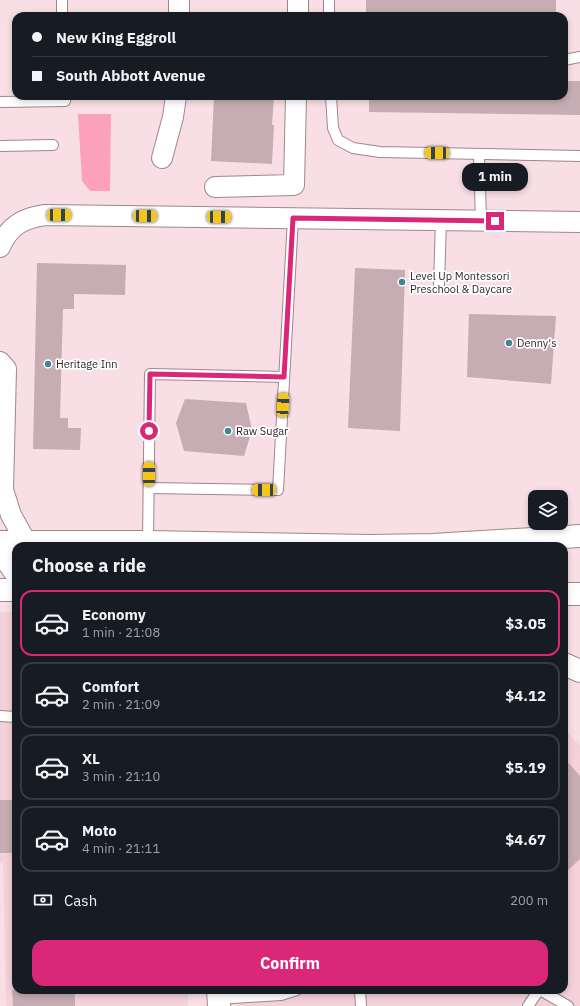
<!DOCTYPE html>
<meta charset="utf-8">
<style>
:root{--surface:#171b24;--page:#242831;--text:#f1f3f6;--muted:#9ea1a6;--line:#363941;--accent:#db2777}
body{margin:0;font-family:"IBM Plex Sans",sans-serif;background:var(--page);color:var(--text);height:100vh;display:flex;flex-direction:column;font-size:15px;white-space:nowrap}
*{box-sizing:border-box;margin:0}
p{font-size:13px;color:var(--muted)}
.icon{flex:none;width:22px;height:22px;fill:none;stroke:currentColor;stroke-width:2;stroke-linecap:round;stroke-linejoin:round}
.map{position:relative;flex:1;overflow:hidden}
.panel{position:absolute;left:12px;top:542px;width:556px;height:452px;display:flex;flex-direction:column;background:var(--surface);border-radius:12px;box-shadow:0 2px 6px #0003}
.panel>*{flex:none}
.banner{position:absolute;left:12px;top:12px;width:556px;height:88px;border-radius:12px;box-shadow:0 2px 6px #0003;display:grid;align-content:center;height:88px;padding:0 20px;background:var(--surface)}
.tools{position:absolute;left:528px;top:490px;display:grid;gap:8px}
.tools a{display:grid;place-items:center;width:40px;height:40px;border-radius:8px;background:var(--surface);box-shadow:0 2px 6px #0003;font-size:20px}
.end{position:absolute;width:18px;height:18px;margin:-9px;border:5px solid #db2777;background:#fff;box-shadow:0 0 0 2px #fff}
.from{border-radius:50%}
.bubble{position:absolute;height:28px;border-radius:12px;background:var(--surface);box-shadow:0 2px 6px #0003;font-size:13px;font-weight:700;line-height:28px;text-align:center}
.car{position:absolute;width:12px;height:24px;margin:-12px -6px;border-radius:5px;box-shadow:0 0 3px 1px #0007;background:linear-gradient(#f5c518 24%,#345 0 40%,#f5c518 0 76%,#345 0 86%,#f5c518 0)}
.banner b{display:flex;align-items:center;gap:14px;height:38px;font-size:15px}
.banner b+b{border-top:1px solid var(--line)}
.banner i{width:10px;height:10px;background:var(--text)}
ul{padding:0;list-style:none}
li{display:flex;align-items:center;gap:12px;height:66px;margin:0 8px 6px;padding:0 12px;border:2px solid var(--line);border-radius:12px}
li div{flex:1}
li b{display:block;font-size:15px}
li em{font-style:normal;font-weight:700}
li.current{border-color:var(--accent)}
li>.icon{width:36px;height:36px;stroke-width:1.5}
h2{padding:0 20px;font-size:18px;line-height:48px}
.pay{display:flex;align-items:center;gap:10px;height:44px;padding:0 20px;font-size:15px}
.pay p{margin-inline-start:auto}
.cta{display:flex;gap:8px;margin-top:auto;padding:8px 20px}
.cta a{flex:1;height:46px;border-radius:12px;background:var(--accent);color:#fff;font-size:16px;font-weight:700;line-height:46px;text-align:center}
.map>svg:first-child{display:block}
.built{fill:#f4d1da}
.green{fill:#fca1bc}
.building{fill:#c6acb3}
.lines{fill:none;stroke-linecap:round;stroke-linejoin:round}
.service-casing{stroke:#9e868c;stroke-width:12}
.minor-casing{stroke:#9e868c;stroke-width:22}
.tertiary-casing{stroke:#9e868c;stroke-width:24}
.trunk-casing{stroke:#9e868c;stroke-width:24}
.motorway-casing{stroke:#9e868c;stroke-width:24}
.service{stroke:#fff;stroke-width:10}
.minor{stroke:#fff;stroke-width:20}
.tertiary{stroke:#fff;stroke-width:22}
.trunk{stroke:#fff;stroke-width:22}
.motorway{stroke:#fff;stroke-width:22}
.route{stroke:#db2777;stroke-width:5}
.poi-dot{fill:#418793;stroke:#fff;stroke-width:1.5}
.labels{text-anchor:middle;stroke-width:3.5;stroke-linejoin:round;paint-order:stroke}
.poi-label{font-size:11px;fill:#271e20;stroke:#fff;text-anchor:start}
</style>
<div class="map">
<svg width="580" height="1006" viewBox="0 0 580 1006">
<rect width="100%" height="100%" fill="#f9dee5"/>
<g class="built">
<polygon points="0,612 16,612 16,990 188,990 188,1006 6,1006 3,863 0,863"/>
<polygon points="564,728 580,746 580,1006 238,1006 237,990 564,990"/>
</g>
<polygon class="green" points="78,114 111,114 110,191 90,191 82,181"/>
<g class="building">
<rect x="366" y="0" width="190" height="16"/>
<polygon points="564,81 580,81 580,115 369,112 369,96 564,96"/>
<polygon points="214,96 274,96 272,125 274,125 272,164 211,161"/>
<polygon points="37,263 126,265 125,295 74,294 74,309 63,309 60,418 68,418 68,428 81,428 80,450 33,449"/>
<polygon points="355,268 405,270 400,431 348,428"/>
<polygon points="469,314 556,316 551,384 467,377"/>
<polygon points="185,399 246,403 252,430 244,456 184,451 176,423"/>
<polygon points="564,758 580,776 580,859 564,874"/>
<rect x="0" y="800" width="16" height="53"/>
<polygon points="12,990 75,990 75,1006 13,1006"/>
</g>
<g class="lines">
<defs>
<g id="service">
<polyline points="62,0 62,16"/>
<polyline points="329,0 329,16"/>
<polyline points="564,60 580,57"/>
<polyline points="331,96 333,128 338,140 353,148 380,152 580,156"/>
<polyline points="0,102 65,101 65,96"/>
<polyline points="0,146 53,145"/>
<polyline points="479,154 481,221"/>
<polyline points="439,285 441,220"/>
<polyline points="149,488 278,490 293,218"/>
<polyline points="148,542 150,374 284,377"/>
<polyline points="0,716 16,717"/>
<polyline points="360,990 361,1006"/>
<polyline points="540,990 568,1006"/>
<polyline points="218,999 281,995 297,990"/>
<polyline points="528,1006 539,990"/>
</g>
<g id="minor">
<polyline points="179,16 179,0"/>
<polyline points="298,16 298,0"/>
<polyline points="162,158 173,117 176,96"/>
<polyline points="215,187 294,185 296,96"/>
<path d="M0,247C9,226 23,218 45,215L580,222"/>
<polyline points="0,362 6,369 3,490 11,515 26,542"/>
</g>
<g id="tertiary">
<polyline points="0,551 16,573"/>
<polyline points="218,990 219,1006"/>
</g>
<g id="trunk">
<polyline points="0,542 148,542 370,546 433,545 580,536"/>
<polyline points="0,590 16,590"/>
<polyline points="564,594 580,594"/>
</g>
<polyline id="motorway" points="564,664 580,671"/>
</defs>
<use href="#service" class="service-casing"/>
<use href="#minor" class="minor-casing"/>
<use href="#tertiary" class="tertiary-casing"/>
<use href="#trunk" class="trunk-casing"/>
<use href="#motorway" class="motorway-casing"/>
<use href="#service" class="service"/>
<use href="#minor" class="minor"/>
<use href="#tertiary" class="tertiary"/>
<use href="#trunk" class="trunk"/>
<use href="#motorway" class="motorway"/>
</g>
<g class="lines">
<polyline class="route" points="149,431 150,374 284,377 293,218 495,221"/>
</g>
<g class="poi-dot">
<circle cx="402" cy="282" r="4"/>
<circle cx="509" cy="343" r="4"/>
<circle cx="48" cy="364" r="4"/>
<circle cx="228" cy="431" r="4"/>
</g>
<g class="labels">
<g class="poi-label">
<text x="410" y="280">Level Up Montessori<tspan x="410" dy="13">Preschool &amp; Daycare</tspan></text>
<text x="517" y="347">Denny's</text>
<text x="56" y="368">Heritage Inn</text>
<text x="236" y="435">Raw Sugar</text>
</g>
</g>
</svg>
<div class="tools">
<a><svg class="icon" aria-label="layers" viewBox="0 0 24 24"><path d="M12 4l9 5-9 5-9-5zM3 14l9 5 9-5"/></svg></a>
</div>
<i class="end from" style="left:149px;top:431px"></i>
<i class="end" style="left:495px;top:221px"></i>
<div class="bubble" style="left:462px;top:163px;width:66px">1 min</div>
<i class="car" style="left:437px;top:153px;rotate:271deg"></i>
<i class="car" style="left:59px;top:215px;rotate:90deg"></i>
<i class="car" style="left:145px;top:216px;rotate:90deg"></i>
<i class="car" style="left:219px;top:217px;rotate:91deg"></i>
<i class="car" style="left:283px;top:405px;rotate:3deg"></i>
<i class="car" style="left:149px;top:474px;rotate:0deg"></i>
<i class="car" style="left:264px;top:490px;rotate:271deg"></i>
<div class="banner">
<b><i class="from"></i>New King Eggroll</b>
<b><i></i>South Abbott Avenue</b>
</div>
<section class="panel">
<h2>Choose a ride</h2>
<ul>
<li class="current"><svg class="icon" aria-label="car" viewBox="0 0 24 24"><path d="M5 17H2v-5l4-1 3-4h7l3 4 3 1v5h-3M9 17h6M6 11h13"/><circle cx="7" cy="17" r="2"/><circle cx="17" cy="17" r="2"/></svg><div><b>Economy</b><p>1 min · 21:08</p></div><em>$3.05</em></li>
<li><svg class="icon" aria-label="car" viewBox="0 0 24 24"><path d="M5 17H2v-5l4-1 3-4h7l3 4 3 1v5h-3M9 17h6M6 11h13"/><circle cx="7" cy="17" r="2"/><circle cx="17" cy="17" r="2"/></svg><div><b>Comfort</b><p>2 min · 21:09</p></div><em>$4.12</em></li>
<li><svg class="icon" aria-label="car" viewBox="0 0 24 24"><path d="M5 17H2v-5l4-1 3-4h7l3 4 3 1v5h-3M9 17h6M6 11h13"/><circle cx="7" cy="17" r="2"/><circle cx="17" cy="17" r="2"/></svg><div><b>XL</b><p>3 min · 21:10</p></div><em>$5.19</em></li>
<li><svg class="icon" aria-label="car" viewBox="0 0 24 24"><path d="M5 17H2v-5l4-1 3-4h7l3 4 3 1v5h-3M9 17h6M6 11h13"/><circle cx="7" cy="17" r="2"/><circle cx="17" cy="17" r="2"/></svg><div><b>Moto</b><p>4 min · 21:11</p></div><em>$4.67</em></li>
</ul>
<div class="pay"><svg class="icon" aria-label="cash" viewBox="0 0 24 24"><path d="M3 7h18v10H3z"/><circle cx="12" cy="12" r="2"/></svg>Cash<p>200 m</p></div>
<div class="cta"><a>Confirm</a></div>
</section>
</div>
